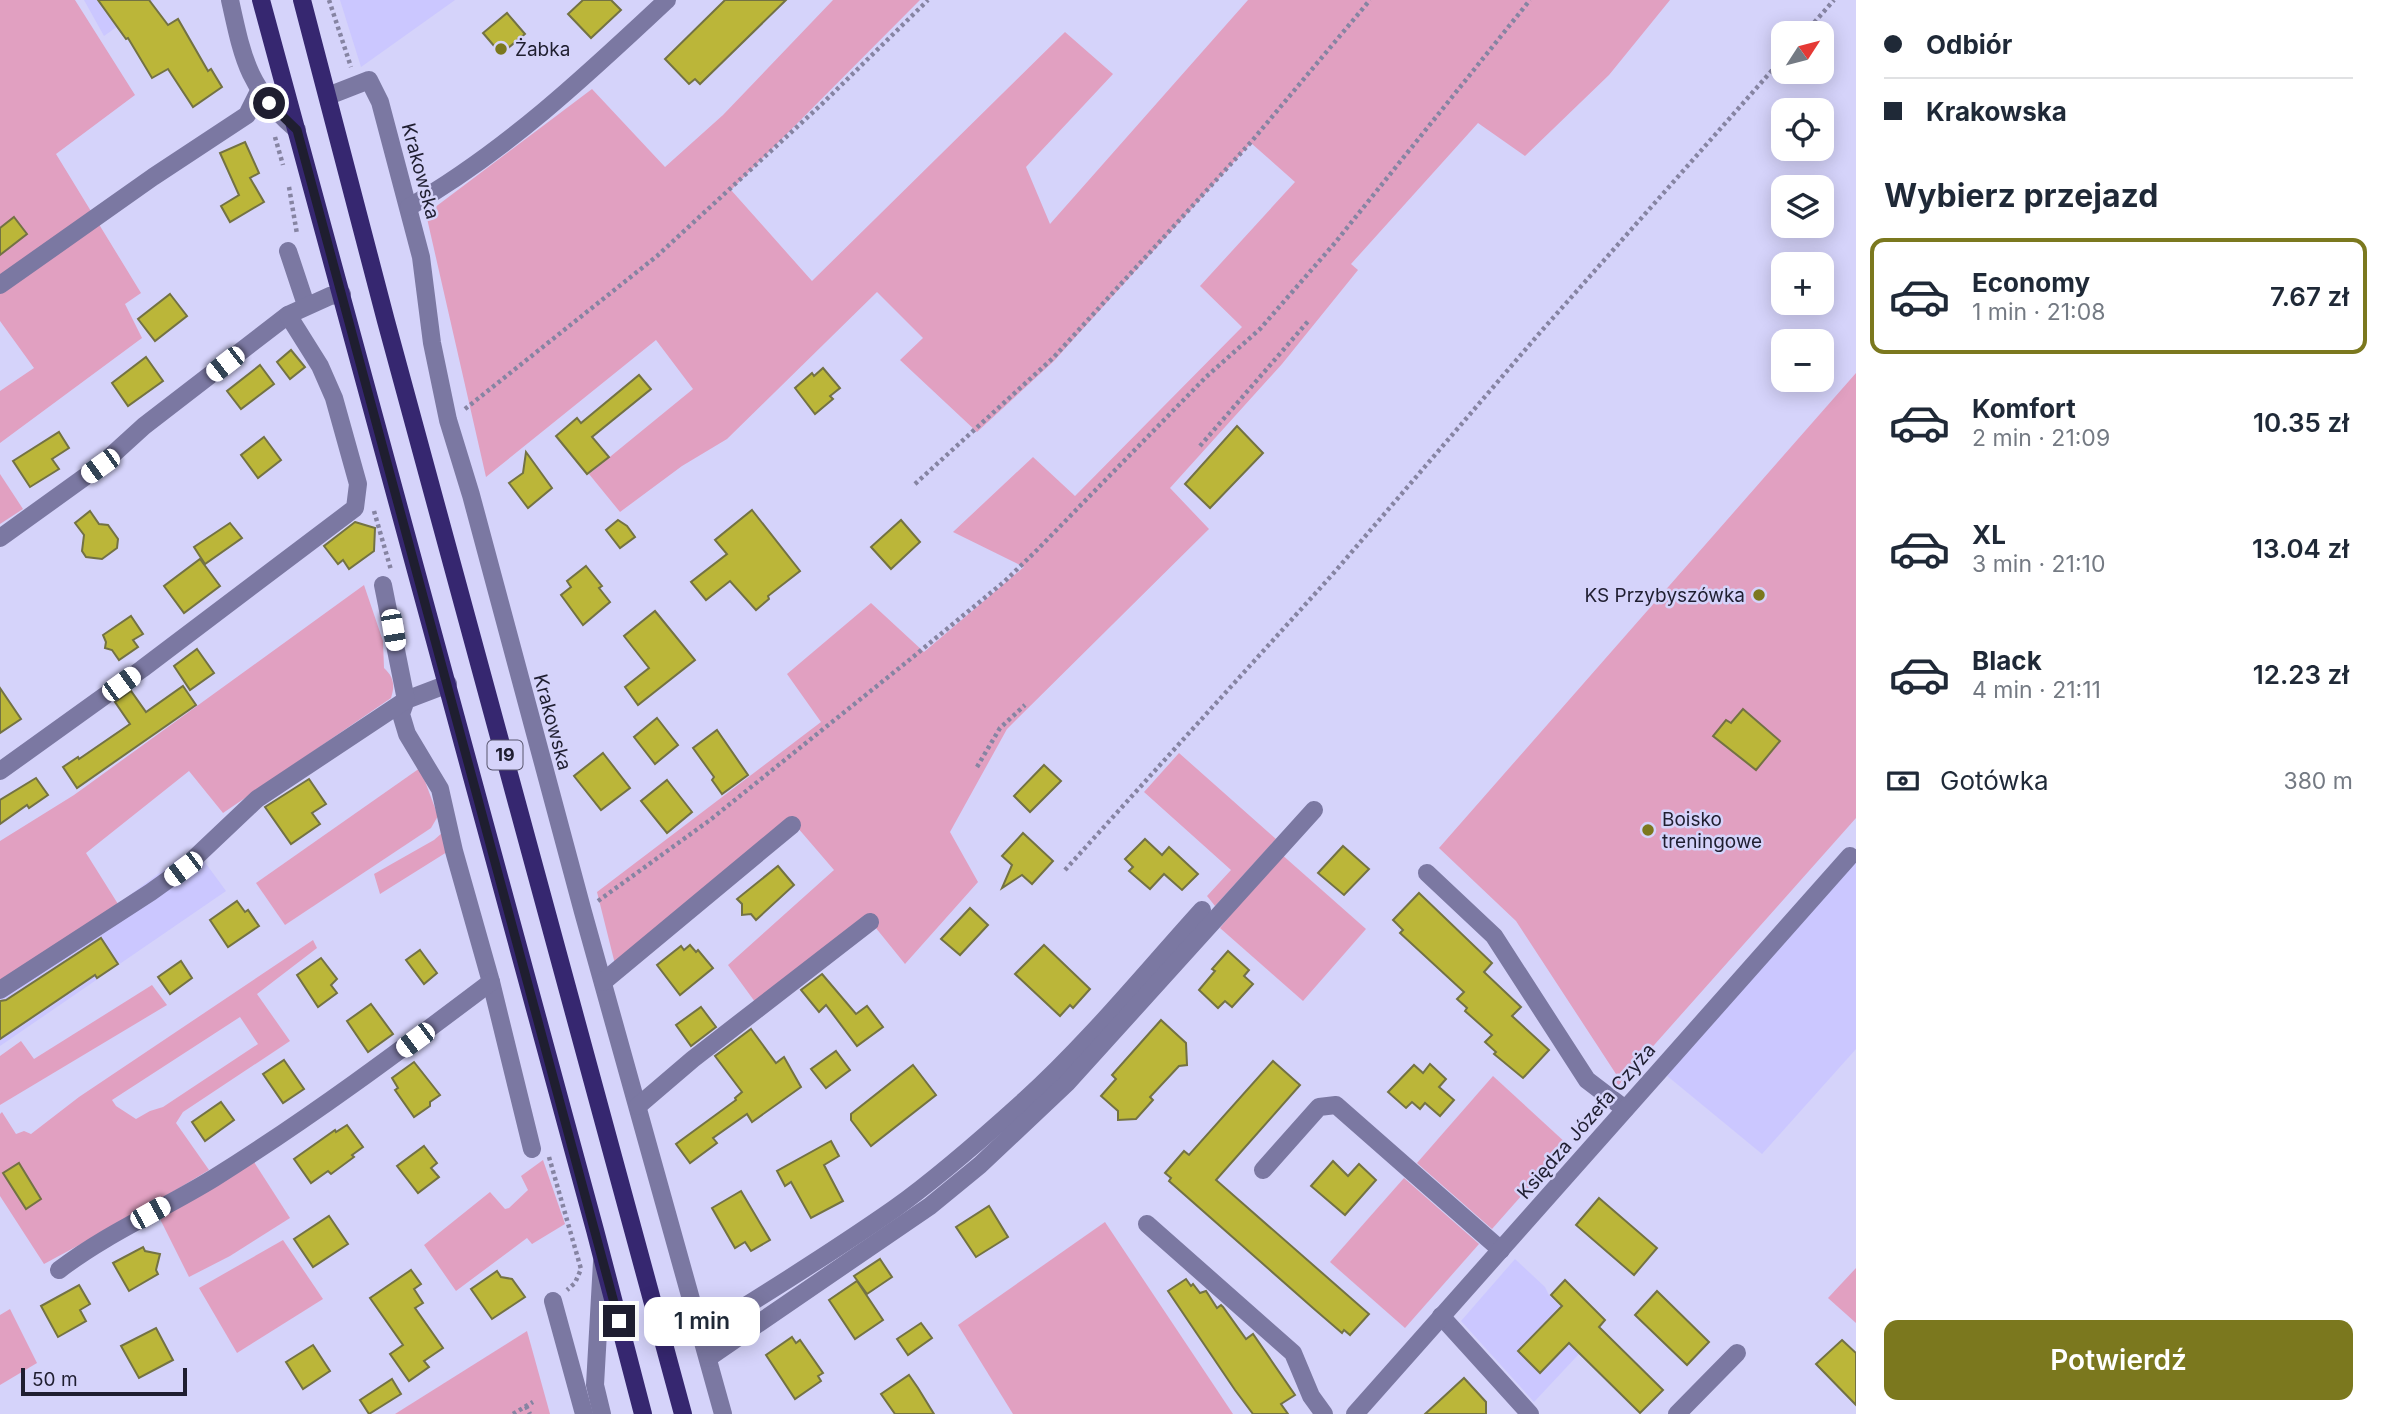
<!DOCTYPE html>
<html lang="pl">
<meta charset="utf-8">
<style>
:root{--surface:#fff;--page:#f6f6f7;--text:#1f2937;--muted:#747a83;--line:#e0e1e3;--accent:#7b781e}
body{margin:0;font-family:Inter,sans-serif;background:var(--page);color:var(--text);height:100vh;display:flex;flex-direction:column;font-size:26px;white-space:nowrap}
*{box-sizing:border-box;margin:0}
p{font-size:23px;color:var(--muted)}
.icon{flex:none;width:38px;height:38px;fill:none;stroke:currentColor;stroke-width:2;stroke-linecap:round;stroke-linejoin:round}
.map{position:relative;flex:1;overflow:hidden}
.panel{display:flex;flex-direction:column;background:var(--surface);width:525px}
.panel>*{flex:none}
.guide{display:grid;align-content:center;height:154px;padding:0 28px;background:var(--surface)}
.needle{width:46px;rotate:54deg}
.fabs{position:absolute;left:1771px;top:21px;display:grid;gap:14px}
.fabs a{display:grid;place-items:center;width:63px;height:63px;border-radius:14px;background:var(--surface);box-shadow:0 4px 18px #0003;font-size:35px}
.scale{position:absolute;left:21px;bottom:18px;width:166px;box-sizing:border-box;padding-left:7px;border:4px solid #1f1e30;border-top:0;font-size:19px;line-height:24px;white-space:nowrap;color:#1f1e30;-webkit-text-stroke:5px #d5d3fa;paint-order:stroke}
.end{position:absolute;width:32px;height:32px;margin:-16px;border:9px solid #1f1e30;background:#fff;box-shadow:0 0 0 4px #fff}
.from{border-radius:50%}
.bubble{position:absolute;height:49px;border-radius:14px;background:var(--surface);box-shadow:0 4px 18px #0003;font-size:23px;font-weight:600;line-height:49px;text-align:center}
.car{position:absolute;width:21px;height:42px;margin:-21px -10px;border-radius:9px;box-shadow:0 0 5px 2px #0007;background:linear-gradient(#fff 24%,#345 0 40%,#fff 0 76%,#345 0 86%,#fff 0)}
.guide b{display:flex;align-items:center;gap:24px;height:66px;font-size:26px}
.guide b+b{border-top:2px solid var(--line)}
.guide i{width:18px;height:18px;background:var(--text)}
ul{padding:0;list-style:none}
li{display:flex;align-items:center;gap:21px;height:116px;margin:0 14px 10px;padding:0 14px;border:4px solid transparent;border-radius:14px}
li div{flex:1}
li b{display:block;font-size:26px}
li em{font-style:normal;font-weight:600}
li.active{border-color:var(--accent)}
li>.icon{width:63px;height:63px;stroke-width:1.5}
h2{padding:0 28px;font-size:32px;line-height:84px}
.pay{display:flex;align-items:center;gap:18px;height:77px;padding:0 28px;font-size:26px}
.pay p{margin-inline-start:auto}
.cta{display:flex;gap:14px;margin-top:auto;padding:14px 28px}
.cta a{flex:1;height:80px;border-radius:14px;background:var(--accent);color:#fff;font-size:28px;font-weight:600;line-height:80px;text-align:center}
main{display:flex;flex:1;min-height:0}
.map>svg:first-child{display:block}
.built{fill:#cbc7ff}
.green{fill:#e1a0c1;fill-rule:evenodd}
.building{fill:#bbb639;stroke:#737243;stroke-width:2}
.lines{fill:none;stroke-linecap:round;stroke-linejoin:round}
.path{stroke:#8684a2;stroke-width:4.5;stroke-dasharray:3.5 3.5;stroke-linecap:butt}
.minor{stroke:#7b78a2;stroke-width:18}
.major{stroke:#362770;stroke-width:18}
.route{stroke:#1f1e30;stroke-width:9}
.poi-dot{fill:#7b781e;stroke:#d5d3fa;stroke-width:2.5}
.labels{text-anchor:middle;stroke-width:5;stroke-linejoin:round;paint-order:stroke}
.shield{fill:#d5d3fa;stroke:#56546d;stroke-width:2}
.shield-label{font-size:18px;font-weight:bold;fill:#1f1e30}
.poi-label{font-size:19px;fill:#1f1e30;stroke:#d5d3fa;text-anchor:start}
.street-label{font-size:19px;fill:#1f1e30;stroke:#d5d3fa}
</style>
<main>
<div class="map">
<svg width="1856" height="1414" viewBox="0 0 1856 1414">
<rect width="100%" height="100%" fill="#d5d3fa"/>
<g class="built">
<polygon points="84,0 154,0 104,36"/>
<polygon points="340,0 455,0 361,67"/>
<polygon points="182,856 204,861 226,891 0,1046 0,981 118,904"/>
<polygon points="1856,859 1856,1049 1762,1154 1666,1075"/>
<polygon points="1515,1259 1545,1287 1549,1295 1593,1339 1534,1402 1461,1321"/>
</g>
<g class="green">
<polygon points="0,0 75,0 135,95 56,154 141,293 125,304 142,338 0,443 0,391 34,368 0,321"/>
<polygon points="833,0 920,0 731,190 812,281 1065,32 1113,74 1026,167 1050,224 1248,0 1670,0 1609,75 1525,156 1478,123 1351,264 1358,270 1282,364 1170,488 1209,529 1007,729 950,832 978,882 905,964 867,917 758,1006 728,965 834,870 791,820 615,964 597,892 821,722 787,674 871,603 924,652 1024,567 953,532 1033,457 1075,496 1242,327 1200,286 1295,182 1251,143 1054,361 977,432 900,360 923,338 877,292 727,439 682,466 620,512 589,474 693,389 656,340 486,477 426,214 592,89 665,167 723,115"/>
<polygon points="1856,373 1856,818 1615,1089 1616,1074 1516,921 1439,848"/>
<polygon points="0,474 23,509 0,524"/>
<path d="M364,585L383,641L384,668C394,677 395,686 391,698L223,813L189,771L86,853L118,904L0,981V841L74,795Z"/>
<polygon points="1179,753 1276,839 1215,906 1207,896 1231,870 1144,792"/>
<polygon points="420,768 438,816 431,828 285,925 256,883"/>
<polygon points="442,833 447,852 380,894 374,874 434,840"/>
<polygon points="1280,853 1366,929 1303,1001 1220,928"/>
<path d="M313,940L317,948L257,994L290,1041L183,1112L176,1123L209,1170L131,1217L44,1264L0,1196V1114L2,1112L16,1134L24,1131L31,1134L79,1097ZM240,1017L258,1044L163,1107L150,1111L136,1119L116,1106L112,1100Z"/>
<polygon points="152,985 167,1005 0,1105 0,1056 21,1041 34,1059"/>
<polygon points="1493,1076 1567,1144 1492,1229 1417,1163"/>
<polygon points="543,1160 565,1224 532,1244 527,1238 456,1291 424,1245 490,1192 505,1209 509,1208 528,1190 521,1176"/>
<polygon points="254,1162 290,1218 230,1256 189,1277 159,1217"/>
<polygon points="1404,1178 1479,1244 1405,1328 1330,1262"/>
<polygon points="1105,1222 1233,1414 1013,1414 958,1325"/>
<polygon points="283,1240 323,1299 237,1353 199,1288"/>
<polygon points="1856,1268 1856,1323 1828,1298"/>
<polygon points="10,1309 37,1363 0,1385 0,1315"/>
<polygon points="527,1331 550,1414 395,1414"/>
</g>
<g class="building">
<polygon points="98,0 149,0 168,25 178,19 208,71 211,69 222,87 193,107 168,69 152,78 128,38 126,39"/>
<polygon points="583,0 611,0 621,10 591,38 568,14"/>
<polygon points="725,0 786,0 700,84 695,79 689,84 665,59"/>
<polygon points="507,13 525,34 501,54 483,33"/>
<polygon points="245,142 259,173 250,178 264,202 230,222 221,206 239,195 220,153"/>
<polygon points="14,217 27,234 0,255 0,228"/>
<polygon points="170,294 187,316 155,341 138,319"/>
<polygon points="291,350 305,367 290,379 277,362"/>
<polygon points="146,357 163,381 128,406 112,383"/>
<polygon points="260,365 274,384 241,409 227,391"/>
<polygon points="823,368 840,388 830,396 833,399 815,414 795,388 812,373 814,376"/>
<polygon points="639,375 651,389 592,437 609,457 587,474 556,436 577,418 581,423"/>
<polygon points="1237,426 1263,453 1210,508 1185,484"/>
<polygon points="59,432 69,448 52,459 59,469 30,487 13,461"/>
<polygon points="264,437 281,460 258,478 241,455"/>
<polygon points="526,452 552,488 528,508 509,483 523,473"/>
<polygon points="752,510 800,571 768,596 769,599 756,610 730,581 706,600 691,582 727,554 715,540"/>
<polygon points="90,511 99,524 108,525 118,539 117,548 102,559 86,557 82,551 84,535 75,523"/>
<polygon points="618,520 627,526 635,537 620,548 606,530"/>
<polygon points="901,520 920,542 891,569 871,547"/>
<polygon points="355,522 375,528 374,551 349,569 343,560 338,564 324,546"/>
<polygon points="230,523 242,538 205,564 194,547"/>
<polygon points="200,559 220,586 184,613 164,586"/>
<polygon points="586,566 602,586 599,588 610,602 583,625 561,595 571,587 567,581"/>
<polygon points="655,611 695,660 638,705 625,687 649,668 624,636"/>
<polygon points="131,616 143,634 133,640 138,647 119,660 112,650 105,648 106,642 103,635"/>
<polygon points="197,649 214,673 190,690 174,666"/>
<polygon points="183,686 196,705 77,788 63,767 78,757 79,759 130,724 115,702 131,691 146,712"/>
<polygon points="0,688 21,719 0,733"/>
<polygon points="1743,709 1780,741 1756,770 1713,736 1726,720 1731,723"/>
<polygon points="657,718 678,745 655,764 634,737"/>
<polygon points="717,730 748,775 722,794 712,780 714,777 693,748"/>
<polygon points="603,753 630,788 601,810 574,776"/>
<polygon points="1044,765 1061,781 1030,812 1014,796"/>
<polygon points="36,778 48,795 29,808 27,805 0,824 0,800"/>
<polygon points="309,779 326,804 312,813 320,824 291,844 265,807"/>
<polygon points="667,780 692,812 667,833 641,801"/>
<polygon points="1023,833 1053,861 1032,884 1022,875 1002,888 1012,865 1002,856"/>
<polygon points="1145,839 1162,855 1169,847 1198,874 1182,890 1164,874 1150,889 1129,871 1133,867 1125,859"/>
<polygon points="1343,846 1369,869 1344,895 1318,873"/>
<polygon points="778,866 794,885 756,920 751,914 742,915 742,904 737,899"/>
<polygon points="1419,893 1492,963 1484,972 1521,1007 1512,1016 1549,1050 1523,1078 1494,1054 1496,1052 1485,1042 1492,1035 1465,1011 1467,1008 1457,999 1464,992 1400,933 1403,930 1393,920"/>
<polygon points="237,901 245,912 248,910 259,926 228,947 210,920"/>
<polygon points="970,908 988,925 960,955 941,939"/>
<polygon points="101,938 118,964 97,978 95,975 0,1039 0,1001 6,1000"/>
<polygon points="690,945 696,952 698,950 713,968 680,995 657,965 681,946 684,950"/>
<polygon points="1044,945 1090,989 1073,1008 1070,1005 1060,1016 1015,974"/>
<polygon points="420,950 437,973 424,984 406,960"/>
<polygon points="1228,951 1249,970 1244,976 1253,984 1232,1007 1225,1001 1218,1008 1199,990 1215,971 1212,969"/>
<polygon points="321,958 337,979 331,985 337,993 318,1007 297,975"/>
<polygon points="181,961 192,978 170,994 158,977"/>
<polygon points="822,974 856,1014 867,1006 883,1027 857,1046 826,1005 819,1012 801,990"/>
<polygon points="371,1004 393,1034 368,1052 347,1021"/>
<polygon points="701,1007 716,1027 691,1046 676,1025"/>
<polygon points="1161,1020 1186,1043 1187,1065 1179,1066 1150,1097 1153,1100 1136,1119 1118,1120 1118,1111 1101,1096 1116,1079 1112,1075"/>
<polygon points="751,1029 776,1063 784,1057 801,1087 752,1122 747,1114 713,1138 717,1143 690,1163 676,1144 736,1100 735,1098 742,1092 715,1056"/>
<polygon points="836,1051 850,1070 826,1088 811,1069"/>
<polygon points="284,1060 304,1089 283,1103 263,1074"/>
<polygon points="1273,1061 1300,1085 1216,1180 1369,1314 1350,1335 1344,1330 1342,1333 1313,1308 1169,1181 1171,1178 1165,1173 1184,1151 1189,1155"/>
<polygon points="414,1062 440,1095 430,1102 430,1106 414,1117 395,1090 398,1088 392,1078"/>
<polygon points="1430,1064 1446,1079 1439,1087 1454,1100 1440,1116 1425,1103 1420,1109 1412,1102 1406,1108 1388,1092 1414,1065 1423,1073"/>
<polygon points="913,1065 936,1095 871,1146 851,1120 851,1114"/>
<polygon points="221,1102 234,1120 205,1141 192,1122"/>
<polygon points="347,1125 363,1147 352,1155 354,1157 331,1174 328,1171 311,1183 294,1159 335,1130 336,1132"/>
<polygon points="831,1141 839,1156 824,1165 843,1201 811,1218 791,1182 785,1186 777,1171"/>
<polygon points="424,1146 437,1163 431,1168 439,1177 418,1193 397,1166"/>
<polygon points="1333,1161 1348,1176 1359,1164 1376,1180 1345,1215 1311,1186"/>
<polygon points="19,1163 41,1199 26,1209 3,1173"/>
<polygon points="741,1191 770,1240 751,1251 745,1242 735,1248 712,1208"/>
<polygon points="1599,1198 1657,1248 1634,1275 1576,1225"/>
<polygon points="989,1206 1008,1237 976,1257 956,1227"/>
<polygon points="329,1216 348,1244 313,1267 294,1239"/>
<polygon points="143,1247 145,1251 160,1254 156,1270 158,1274 129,1291 113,1263"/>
<polygon points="880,1259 892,1277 867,1294 854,1276"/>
<polygon points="411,1270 421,1284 414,1289 423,1303 415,1308 443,1348 424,1361 429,1367 409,1381 390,1354 403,1345 370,1298"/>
<polygon points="497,1271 501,1277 512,1279 525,1297 492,1319 471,1289"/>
<polygon points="1186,1279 1191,1286 1193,1284 1200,1293 1206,1291 1217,1308 1221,1305 1223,1307 1246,1339 1253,1334 1295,1395 1281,1404 1288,1414 1253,1414 1235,1390 1168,1291"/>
<polygon points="1565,1280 1605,1320 1599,1327 1663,1390 1640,1413 1569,1343 1540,1373 1518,1351 1562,1306 1551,1295"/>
<polygon points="857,1281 883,1320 855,1339 829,1300"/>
<polygon points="79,1285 90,1304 80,1310 86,1321 58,1337 41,1306"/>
<polygon points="1657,1291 1709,1342 1687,1365 1635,1315"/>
<polygon points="921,1323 932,1338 908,1355 897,1339"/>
<polygon points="156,1328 173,1360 139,1378 121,1346"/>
<polygon points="792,1337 796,1343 800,1340 823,1373 818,1376 821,1381 795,1399 766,1355"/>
<polygon points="1842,1340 1856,1353 1856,1405 1816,1364"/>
<polygon points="313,1345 330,1371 303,1389 286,1362"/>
<polygon points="909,1375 918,1388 934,1414 895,1414 881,1394"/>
<polygon points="1464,1378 1486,1402 1486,1414 1425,1414"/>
<polygon points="392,1379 401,1394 369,1414 360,1400"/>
</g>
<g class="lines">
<g class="path">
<polyline points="329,0 351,67"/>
<polyline points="1805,33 1834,0"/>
<polyline points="275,137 283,165"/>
<polyline points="289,187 297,234"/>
<polyline points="465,409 657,256 823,103 928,0"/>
<polyline points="1200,446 1310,319"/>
<polyline points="915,484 1053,358 1251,142 1370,0"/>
<polyline points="374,511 391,570"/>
<polyline points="977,767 1000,728 1025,705"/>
<polyline points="1065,870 1332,575 1537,336 1783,58"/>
<polyline points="598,901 710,820 908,661 1005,581 1037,550 1206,377 1260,329 1334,244 1530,0"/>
<polyline points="549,1157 581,1269 575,1283 567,1290"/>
<polyline points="526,1406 530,1414"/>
<polyline points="513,1414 533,1402"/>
</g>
<g class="minor">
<path d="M230,0C243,59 248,89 297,130"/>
<polyline points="328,96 369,80 380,102 421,257 432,343 448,420 471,495 583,912 723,1414"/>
<path d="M409,207C505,152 587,75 667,0"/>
<polyline points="288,251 306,305"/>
<polyline points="0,285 153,177 247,115 259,91"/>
<polyline points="0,538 100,466 144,426 288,315"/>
<polyline points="448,684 406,700 401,714 407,734 440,789 454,851 491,982 532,1149"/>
<polyline points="0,771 142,669 355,508 358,484 334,398 320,366 288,315 330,296 342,294"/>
<polyline points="1427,873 1494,936 1587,1080 1625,1109"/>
<polyline points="603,982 792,825"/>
<polyline points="0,990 151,892 183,869 257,799 406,700 383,585"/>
<polyline points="638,1106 693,1059 870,922"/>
<polyline points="1263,1170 1319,1107 1336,1105 1501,1250"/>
<polyline points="1147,1224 1293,1353 1311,1396 1324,1414"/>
<polyline points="602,1262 595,1385 602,1414"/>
<path d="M59,1270C107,1233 162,1210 214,1178C310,1118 401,1050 491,982"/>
<polyline points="553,1301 584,1414"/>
<polyline points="1441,1316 1530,1414"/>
<path d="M702,1333C767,1293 831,1253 894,1209C940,1176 983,1138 1025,1100C1088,1043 1145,973 1202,910"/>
<polyline points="708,1358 930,1206 980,1165 1067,1083 1314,810"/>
<polyline points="1355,1414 1850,856"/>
<polyline points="1677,1414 1737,1353"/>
</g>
<g class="major">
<polyline points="261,0 595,1230 643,1414"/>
<polyline points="302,0 386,321 683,1414"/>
</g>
</g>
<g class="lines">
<polyline class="route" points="269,103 297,130 619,1321"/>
</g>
<g class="poi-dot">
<circle cx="501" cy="49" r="7"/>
<circle cx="1759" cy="595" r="7"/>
<circle cx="1648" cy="830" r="7"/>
</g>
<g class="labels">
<rect class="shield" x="487.5" y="740.5" width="35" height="29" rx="5"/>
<g class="shield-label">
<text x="505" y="761">19</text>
</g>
<g class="poi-label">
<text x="515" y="56">Żabka</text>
<text x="1745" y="602" text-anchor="end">KS Przybyszówka</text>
<text x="1662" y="826">Boisko<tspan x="1662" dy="22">treningowe</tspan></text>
</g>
<g class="street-label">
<text transform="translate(421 171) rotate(75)" y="7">Krakowska</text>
<text transform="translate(553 722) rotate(75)" y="7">Krakowska</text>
<text transform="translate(1586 1121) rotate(-49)" y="7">Księdza Józefa Czyża</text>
</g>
</g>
</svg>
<div class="fabs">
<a><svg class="needle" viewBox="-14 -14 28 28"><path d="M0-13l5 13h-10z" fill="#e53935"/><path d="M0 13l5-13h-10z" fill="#747a83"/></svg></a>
<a><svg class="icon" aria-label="locate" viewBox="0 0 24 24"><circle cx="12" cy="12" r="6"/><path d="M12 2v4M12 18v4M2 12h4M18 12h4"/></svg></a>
<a><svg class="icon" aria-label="layers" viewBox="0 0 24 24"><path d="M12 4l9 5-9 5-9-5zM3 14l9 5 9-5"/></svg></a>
<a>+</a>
<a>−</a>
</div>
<div class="scale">50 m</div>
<i class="end from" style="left:269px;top:103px"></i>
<i class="end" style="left:619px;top:1321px"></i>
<div class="bubble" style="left:644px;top:1297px;width:116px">1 min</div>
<i class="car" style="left:225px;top:364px;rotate:232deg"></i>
<i class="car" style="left:100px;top:466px;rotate:234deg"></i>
<i class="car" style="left:393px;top:630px;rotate:170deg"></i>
<i class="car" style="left:121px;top:684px;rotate:54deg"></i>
<i class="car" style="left:183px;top:869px;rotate:233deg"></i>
<i class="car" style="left:415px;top:1040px;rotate:233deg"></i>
<i class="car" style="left:150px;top:1213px;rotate:61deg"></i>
</div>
<section class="panel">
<div class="guide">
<b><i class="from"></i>Odbiór</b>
<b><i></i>Krakowska</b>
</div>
<h2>Wybierz przejazd</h2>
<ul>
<li class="active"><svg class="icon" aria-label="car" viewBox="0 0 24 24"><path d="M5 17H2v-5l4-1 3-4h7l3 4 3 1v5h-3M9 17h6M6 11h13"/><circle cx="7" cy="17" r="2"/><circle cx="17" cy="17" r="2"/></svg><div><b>Economy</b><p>1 min · 21:08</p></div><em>7.67 zł</em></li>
<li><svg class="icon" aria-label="car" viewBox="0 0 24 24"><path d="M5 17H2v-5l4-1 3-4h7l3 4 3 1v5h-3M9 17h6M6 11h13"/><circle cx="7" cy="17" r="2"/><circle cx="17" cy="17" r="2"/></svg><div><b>Komfort</b><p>2 min · 21:09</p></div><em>10.35 zł</em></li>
<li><svg class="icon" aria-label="car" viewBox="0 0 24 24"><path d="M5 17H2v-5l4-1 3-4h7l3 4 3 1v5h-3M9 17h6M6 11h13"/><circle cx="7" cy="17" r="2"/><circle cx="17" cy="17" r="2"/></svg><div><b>XL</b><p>3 min · 21:10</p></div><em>13.04 zł</em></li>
<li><svg class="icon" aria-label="car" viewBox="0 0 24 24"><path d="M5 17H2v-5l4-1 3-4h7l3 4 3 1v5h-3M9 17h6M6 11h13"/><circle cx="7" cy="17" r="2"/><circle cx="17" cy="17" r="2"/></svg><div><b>Black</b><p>4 min · 21:11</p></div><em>12.23 zł</em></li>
</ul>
<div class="pay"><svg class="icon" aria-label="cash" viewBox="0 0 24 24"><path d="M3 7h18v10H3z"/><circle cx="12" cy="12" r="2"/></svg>Gotówka<p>380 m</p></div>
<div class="cta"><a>Potwierdź</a></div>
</section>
</main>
